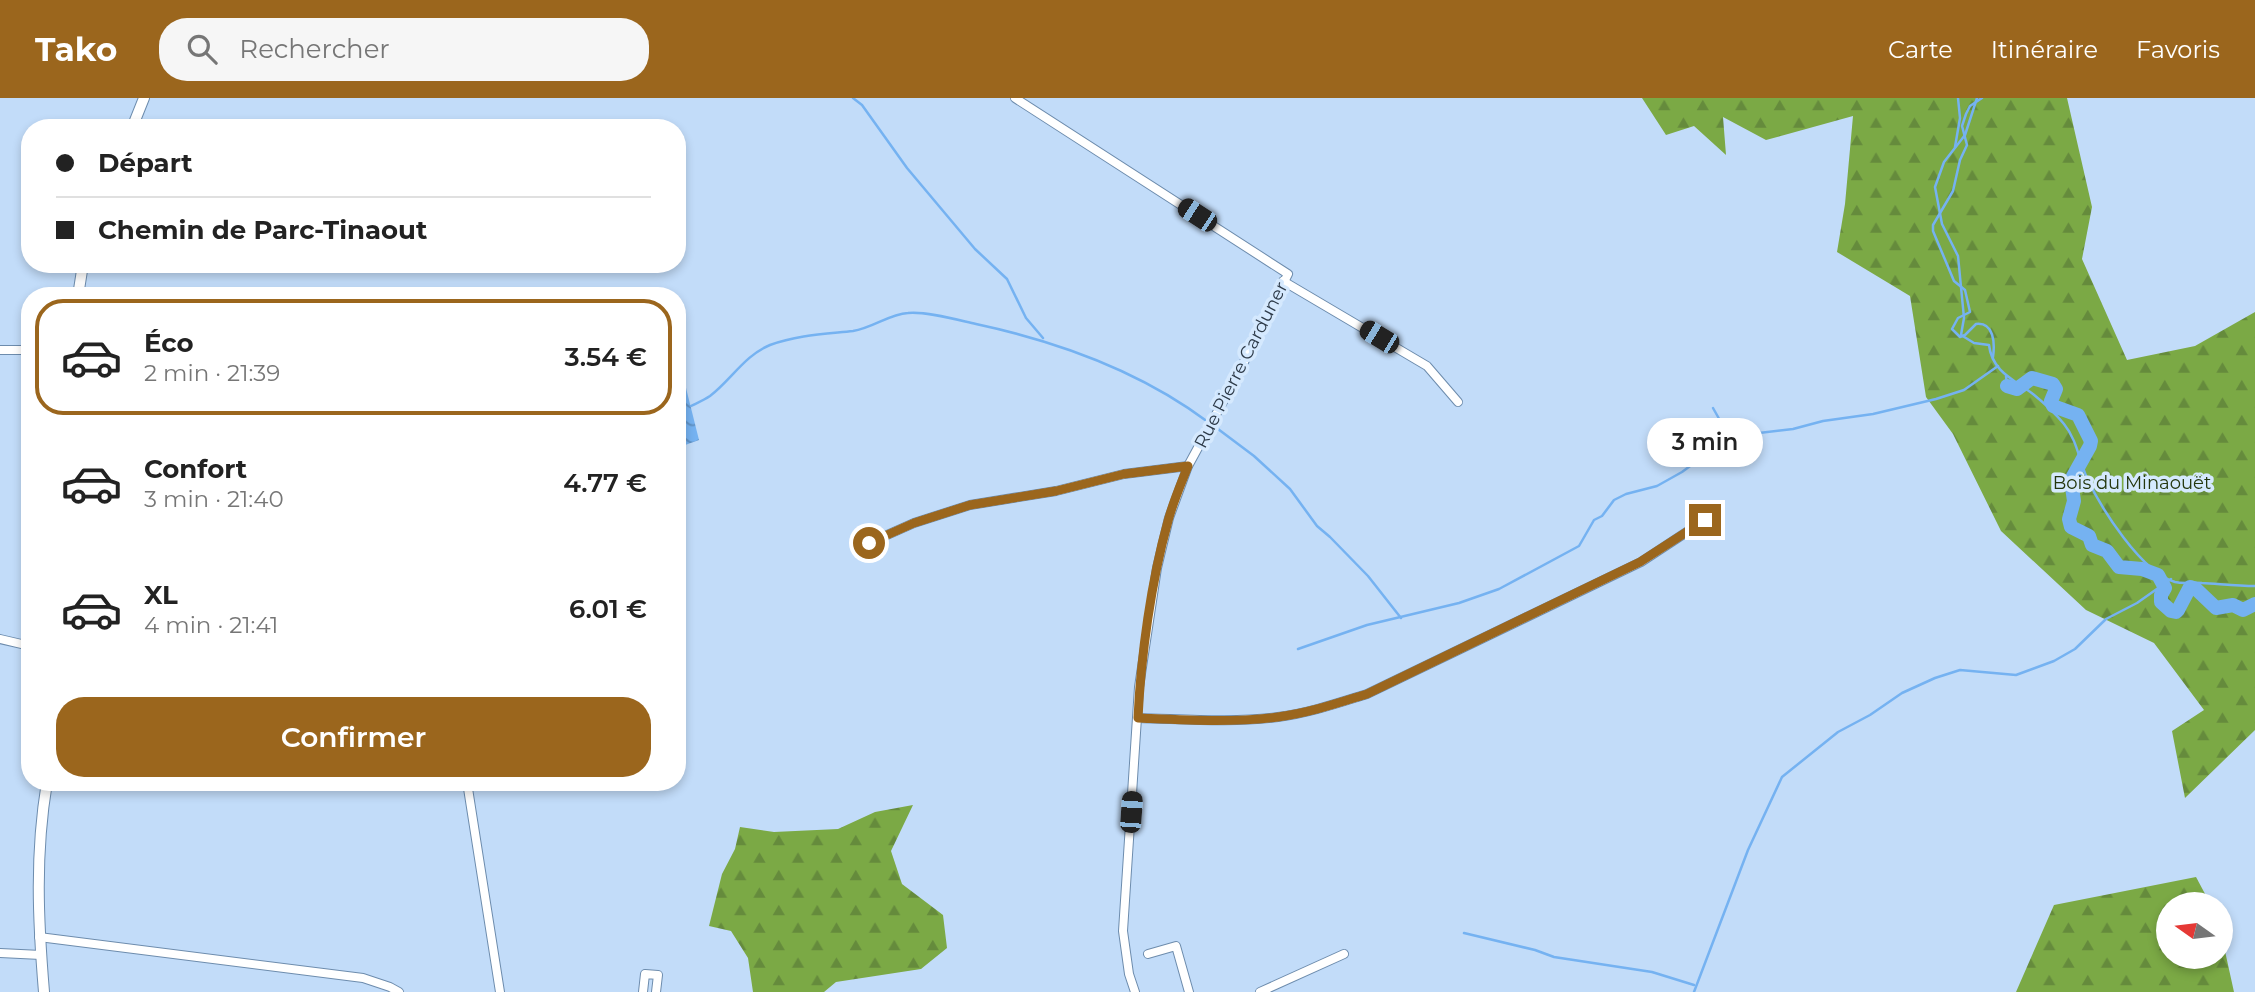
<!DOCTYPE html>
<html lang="fr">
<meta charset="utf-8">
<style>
:root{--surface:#fff;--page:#f6f6f6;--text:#222;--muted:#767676;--line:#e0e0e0;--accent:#9b661d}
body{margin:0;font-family:Montserrat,sans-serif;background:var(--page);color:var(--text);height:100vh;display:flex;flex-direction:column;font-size:26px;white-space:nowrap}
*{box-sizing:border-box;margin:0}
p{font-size:23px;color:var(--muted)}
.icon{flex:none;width:38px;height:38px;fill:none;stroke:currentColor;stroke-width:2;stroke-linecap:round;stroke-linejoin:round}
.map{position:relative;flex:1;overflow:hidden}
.details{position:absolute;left:21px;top:189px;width:665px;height:504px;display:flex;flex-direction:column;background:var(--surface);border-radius:28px;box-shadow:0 4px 10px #0003}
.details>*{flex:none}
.hud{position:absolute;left:21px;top:21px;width:665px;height:154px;border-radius:28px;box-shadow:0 4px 10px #0003;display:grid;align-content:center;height:154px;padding:0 35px;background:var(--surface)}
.needle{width:46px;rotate:284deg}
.buttons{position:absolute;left:2156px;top:794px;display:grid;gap:14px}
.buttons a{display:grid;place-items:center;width:77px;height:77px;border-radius:50%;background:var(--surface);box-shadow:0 4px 10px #0003;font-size:35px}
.end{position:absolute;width:32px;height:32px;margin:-16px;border:9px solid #9b661d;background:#fff;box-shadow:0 0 0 4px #fff}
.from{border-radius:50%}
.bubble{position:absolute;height:49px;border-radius:24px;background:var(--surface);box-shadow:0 4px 10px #0003;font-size:23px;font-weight:600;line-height:49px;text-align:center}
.car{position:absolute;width:21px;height:42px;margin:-21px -10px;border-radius:9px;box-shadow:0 0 5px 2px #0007;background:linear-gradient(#222 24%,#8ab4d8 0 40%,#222 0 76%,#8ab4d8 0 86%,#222 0)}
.hud b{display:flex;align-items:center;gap:24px;height:66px;font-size:26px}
.hud b+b{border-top:2px solid var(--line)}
.hud i{width:18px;height:18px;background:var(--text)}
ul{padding:12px 0 0;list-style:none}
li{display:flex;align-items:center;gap:21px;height:116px;margin:0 14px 10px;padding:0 21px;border:4px solid transparent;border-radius:28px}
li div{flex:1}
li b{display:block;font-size:26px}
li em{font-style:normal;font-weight:600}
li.current{border-color:var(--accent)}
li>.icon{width:63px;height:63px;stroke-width:1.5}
.cta{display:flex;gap:14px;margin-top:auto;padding:14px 35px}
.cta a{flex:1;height:80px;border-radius:28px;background:var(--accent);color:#fff;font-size:28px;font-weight:600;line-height:80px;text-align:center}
header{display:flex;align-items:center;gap:42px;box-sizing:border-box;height:98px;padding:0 35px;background:var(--accent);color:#fff}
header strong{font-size:33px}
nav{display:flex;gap:38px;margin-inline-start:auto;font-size:24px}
.search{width:490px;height:63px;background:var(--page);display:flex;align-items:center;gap:18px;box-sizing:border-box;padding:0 24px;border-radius:28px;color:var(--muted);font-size:26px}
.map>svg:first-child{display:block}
.forest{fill:url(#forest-firs)}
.water{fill:url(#water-waves)}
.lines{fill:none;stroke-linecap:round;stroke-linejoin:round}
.stream{stroke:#75b2f1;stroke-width:2.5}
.river{stroke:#75b2f1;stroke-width:14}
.minor-casing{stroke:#6d8cad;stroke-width:10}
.secondary-casing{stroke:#6d8cad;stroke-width:12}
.minor{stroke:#fff;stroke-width:8}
.secondary{stroke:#fff;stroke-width:10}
.route{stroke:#9b661d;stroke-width:9}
.labels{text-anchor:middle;stroke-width:7;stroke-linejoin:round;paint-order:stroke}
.street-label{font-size:18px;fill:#2d3a48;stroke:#d5e9fe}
.park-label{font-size:18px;fill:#24360d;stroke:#d5e9fe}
</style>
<header>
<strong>Tako</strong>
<div class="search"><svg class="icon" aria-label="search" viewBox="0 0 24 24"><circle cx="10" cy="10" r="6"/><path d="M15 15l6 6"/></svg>Rechercher</div>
<nav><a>Carte</a><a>Itinéraire</a><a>Favoris</a></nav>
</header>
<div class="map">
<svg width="2255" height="894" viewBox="0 0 2255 894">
<defs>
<pattern id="forest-firs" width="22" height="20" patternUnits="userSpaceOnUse" patternTransform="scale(1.75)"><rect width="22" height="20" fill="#7ba945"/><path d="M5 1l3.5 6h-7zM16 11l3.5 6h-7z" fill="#658b3c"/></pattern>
<pattern id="water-waves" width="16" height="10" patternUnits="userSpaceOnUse" patternTransform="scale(1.75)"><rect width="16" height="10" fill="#75b2f1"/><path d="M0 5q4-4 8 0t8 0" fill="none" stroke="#6092c5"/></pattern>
</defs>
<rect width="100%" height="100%" fill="#c2dcf9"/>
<g class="forest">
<polygon points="1642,0 2067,0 2092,109 2082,161 2127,262 2195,248 2255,214 2255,632 2185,700 2172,633 2204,612 2154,545 2086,512 2001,433 1953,336 1926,299 1910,198 1837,154 1845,106 1853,18 1766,42 1723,19 1726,57 1694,28 1666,37"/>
<polygon points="913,707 891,753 902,786 943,817 947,850 921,871 836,884 824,894 753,894 748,860 731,833 709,828 722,776 735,751 740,729 774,734 838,731 875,714"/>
<polygon points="2196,779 2211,807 2168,807 2168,859 2221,859 2221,835 2234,894 2016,894 2054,807"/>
</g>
<polygon class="water" points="683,278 699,342 677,350 677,281"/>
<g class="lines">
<g class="stream">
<polyline points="853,0 862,7 907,70 975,151 1007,181 1026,220 1043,240"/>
<path d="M1977,0L1965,37L1944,64L1935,89L1942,126L1958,158L1964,220L1961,237L1974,245L1989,247C1992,274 2015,282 2033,296C2044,305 2055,315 2064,326C2077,342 2079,362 2087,380C2101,410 2141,474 2175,484C2184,486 2193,484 2202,485C2220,486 2237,488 2255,488"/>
<path d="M1982,0L1970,8L1966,16L1962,28L1967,47L1960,62L1953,93L1933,127V133L1954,183L1965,192L1970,214L1958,220L1952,231L1960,239L1965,237L1976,226C1994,224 1995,245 1993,259"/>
<polyline points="1955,49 1960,20 1958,0"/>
<polyline points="2006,278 2007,288"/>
<path d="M691,308C697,305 704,302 710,298C731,282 745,257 770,247C797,237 825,236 853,233C873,230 889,216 908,215C926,213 958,222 976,226C1060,244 1140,273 1208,324"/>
<polyline points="1713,310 1731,342"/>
<polyline points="1214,328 1254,358 1290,391 1317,428 1330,439 1368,478 1401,520"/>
<polyline points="1298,551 1367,527 1459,505 1499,491 1579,448 1594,422 1602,418 1614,402 1626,396 1657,388 1682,374 1716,349 1742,337 1793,331 1823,323 1873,316 1936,301 1964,292 1998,268"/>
<polyline points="1464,835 1535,852 1554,859 1652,874 1694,887"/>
<polyline points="1694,894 1748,752 1782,679 1838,634 1870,617 1902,595 1935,580 1960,572 2016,577 2054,563 2075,551 2106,521 2137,505 2171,481"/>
</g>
<polyline class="river" points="2007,288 2017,291 2032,280 2053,286 2056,291 2051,303 2053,308 2078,317 2091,343 2090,348 2071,382 2074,403 2069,421 2071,429 2089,438 2092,447 2107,453 2119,469 2142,471 2158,477 2165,490 2161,497 2161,504 2171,513 2176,514 2178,512 2190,489 2196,491 2216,510 2233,507 2243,512 2255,506"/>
<defs>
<g id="minor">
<polyline points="1015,0 1288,176 1237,278 1188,368 1169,420 1157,470 1139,589 1123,833 1129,876 1135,894"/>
<polyline points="1283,183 1427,268 1458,304"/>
<polyline points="0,252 30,252"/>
<polyline points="869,445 914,425 970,407 1056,393 1124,376 1188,368"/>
<polyline points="0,541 30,548"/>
<path d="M1138,620C1184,621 1232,625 1278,619C1309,615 1338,605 1367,596L1641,464L1705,422"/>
<polyline points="467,684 500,894"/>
<polyline points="39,839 363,880 390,889 399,894"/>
<polyline points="0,855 41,857"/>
<polyline points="1148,856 1176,848 1189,894"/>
<polyline points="643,894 645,876 658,877 656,894"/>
<polyline points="1260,894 1344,856"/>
</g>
<g id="secondary">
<polyline points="132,30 144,0"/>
<polyline points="78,198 83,166"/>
<path d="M44,894C38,822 35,756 47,684"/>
</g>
</defs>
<use href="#minor" class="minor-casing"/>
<use href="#secondary" class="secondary-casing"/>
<use href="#minor" class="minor"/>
<use href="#secondary" class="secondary"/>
</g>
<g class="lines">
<path class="route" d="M869,445L914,425L970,407L1056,393L1124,376L1188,368C1181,386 1173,404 1168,423C1151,484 1141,557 1138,620C1184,622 1232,625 1278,619C1309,615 1338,605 1367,596L1640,464L1705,422"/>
</g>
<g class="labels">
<g class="street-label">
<text transform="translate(1241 267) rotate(-63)" y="6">Rue Pierre Carduner</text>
</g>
<g class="park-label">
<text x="2132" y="391">Bois du Minaouët</text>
</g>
</g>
</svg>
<div class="buttons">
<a><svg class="needle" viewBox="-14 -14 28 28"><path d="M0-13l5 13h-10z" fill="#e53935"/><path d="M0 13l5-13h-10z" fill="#767676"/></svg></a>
</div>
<i class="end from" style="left:869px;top:445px"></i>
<i class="end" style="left:1705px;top:422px"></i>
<div class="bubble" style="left:1647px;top:320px;width:116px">3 min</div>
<i class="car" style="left:1197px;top:117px;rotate:303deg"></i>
<i class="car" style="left:1379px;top:239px;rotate:301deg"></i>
<i class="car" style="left:1131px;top:714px;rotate:4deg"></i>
<div class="hud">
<b><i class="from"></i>Départ</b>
<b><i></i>Chemin de Parc-Tinaout</b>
</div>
<section class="details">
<ul>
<li class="current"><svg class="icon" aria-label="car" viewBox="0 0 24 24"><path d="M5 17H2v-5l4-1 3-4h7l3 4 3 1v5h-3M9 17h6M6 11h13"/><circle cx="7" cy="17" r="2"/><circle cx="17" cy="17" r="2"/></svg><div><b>Éco</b><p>2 min · 21:39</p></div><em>3.54 €</em></li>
<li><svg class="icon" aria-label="car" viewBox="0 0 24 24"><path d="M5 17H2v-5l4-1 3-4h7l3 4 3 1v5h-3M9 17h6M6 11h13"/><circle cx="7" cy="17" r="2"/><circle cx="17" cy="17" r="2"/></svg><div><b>Confort</b><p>3 min · 21:40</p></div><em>4.77 €</em></li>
<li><svg class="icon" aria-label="car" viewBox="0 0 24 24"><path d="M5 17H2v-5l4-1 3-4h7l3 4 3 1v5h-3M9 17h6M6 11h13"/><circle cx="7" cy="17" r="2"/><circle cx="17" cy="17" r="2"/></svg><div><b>XL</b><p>4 min · 21:41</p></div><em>6.01 €</em></li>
</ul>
<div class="cta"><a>Confirmer</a></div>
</section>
</div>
